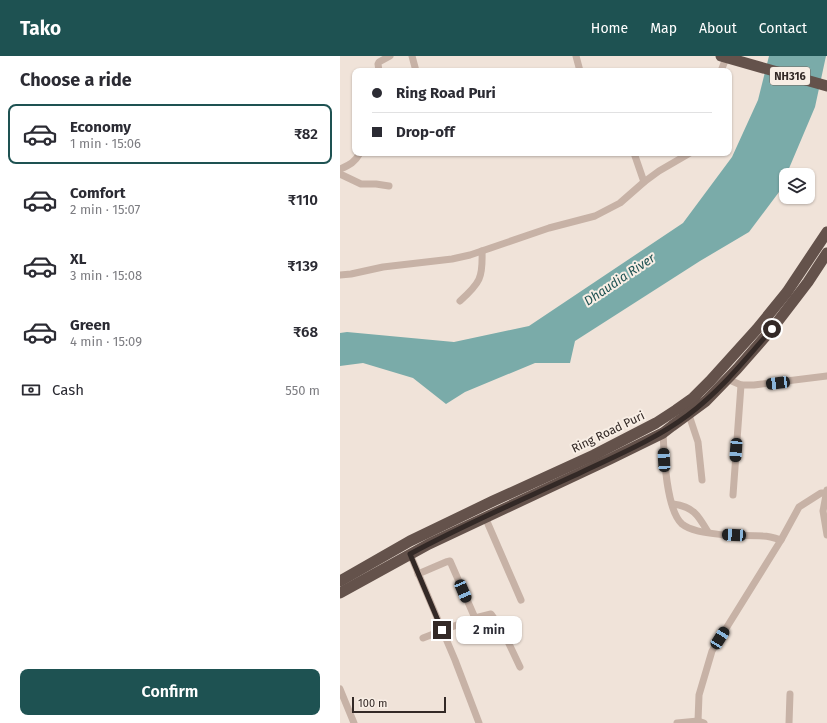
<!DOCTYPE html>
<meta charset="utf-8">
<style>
:root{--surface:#fff;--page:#f2f2f3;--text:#2b2b33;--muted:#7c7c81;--line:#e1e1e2;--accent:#1e5252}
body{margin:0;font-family:"Fira Sans",sans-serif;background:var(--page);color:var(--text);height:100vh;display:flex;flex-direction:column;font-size:15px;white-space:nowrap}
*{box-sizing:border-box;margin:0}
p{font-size:13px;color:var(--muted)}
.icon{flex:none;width:22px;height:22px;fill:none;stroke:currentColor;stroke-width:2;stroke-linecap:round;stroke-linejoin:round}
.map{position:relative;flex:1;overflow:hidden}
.side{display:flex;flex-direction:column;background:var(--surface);width:340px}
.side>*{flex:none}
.guide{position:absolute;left:12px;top:12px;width:380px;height:88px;border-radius:8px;box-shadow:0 1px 3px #0004;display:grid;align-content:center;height:88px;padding:0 20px;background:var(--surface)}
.buttons{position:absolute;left:439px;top:112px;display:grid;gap:8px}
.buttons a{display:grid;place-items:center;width:36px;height:36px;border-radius:8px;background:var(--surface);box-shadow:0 1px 3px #0004;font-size:20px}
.scale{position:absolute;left:12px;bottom:10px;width:94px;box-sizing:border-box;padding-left:4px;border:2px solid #332926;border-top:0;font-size:11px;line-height:14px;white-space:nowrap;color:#332926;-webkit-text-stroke:3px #f8eee5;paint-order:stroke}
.end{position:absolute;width:18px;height:18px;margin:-9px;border:5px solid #332926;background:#fff;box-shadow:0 0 0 2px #fff}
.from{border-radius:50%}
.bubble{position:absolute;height:28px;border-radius:8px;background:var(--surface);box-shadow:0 1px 3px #0004;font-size:13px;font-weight:600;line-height:28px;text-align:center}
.car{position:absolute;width:12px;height:24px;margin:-12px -6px;border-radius:5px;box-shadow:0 0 3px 1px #0007;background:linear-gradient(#222 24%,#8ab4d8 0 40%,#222 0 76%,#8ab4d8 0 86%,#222 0)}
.guide b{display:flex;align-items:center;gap:14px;height:38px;font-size:15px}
.guide b+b{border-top:1px solid var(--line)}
.guide i{width:10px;height:10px;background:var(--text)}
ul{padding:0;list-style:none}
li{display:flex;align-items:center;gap:12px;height:60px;margin:0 8px 6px;padding:0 12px;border:2px solid transparent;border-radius:8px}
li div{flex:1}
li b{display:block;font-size:15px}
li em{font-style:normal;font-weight:600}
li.current{border-color:var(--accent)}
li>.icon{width:36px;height:36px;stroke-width:1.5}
h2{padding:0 20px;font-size:18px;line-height:48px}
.pay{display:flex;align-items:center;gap:10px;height:44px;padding:0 20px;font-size:15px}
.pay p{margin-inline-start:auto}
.cta{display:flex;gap:8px;margin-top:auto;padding:8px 20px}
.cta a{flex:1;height:46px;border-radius:8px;background:var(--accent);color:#fff;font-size:16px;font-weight:600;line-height:46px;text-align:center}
header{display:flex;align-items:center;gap:24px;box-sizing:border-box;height:56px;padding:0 20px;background:var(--accent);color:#fff}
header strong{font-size:19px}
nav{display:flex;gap:22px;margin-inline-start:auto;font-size:14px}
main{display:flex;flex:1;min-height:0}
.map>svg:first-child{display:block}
.water{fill:#7aaba9}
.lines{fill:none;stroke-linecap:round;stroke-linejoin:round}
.minor{stroke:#c7b2a6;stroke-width:7}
.trunk{stroke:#64524b;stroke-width:11}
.route{stroke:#332926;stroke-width:5}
.labels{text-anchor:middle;stroke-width:4;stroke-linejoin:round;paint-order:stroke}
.shield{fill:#f8eee5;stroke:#6e645f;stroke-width:1}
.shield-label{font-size:11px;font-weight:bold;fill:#332926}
.street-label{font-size:12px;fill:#332926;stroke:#f8eee5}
.water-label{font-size:13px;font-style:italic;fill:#1e5252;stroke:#f8eee5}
</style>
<header>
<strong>Tako</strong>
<nav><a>Home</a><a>Map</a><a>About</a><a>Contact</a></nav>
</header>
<main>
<section class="side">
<h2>Choose a ride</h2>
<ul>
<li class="current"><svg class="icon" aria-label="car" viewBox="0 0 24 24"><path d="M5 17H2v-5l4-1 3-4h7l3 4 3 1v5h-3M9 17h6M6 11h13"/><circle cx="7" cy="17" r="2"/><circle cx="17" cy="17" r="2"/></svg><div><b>Economy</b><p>1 min · 15:06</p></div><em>₹82</em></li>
<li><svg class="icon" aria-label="car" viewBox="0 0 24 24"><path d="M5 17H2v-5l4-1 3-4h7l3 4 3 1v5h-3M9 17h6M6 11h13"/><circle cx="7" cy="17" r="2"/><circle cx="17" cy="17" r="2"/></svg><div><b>Comfort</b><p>2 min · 15:07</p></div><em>₹110</em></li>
<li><svg class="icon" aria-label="car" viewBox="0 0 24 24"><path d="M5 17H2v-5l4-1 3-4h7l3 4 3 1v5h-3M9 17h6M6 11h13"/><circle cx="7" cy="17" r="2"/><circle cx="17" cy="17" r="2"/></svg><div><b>XL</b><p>3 min · 15:08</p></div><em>₹139</em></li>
<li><svg class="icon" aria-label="car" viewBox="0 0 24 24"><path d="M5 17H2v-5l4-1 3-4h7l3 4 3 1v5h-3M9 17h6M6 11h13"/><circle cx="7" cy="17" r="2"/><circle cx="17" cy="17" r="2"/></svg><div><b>Green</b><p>4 min · 15:09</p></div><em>₹68</em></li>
</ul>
<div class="pay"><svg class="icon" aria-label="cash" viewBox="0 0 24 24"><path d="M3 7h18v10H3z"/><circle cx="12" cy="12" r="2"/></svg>Cash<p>550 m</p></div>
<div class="cta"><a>Confirm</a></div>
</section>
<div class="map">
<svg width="487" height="667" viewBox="0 0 487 667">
<rect width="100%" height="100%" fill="#f0e3d9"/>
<polygon class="water" points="429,0 486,0 475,51 439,136 409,176 360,205 235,285 230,307 195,307 125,336 106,348 73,322 23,307 0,310 0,277 7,276 114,286 189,270 343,167 392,101 418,44"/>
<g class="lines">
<g class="minor">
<polyline points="72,0 76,15"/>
<polyline points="236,0 240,15"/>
<polyline points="39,15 38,8 39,6 50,0"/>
<polyline points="381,15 386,2"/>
<polyline points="294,97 304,126"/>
<path d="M0,113C10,109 15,106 20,97"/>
<polyline points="0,118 21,128 36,128 49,130"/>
<polyline points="0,219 11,218 43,211 112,203 130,199 209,172 255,160 280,147 304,126 319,115 350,97"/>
<path d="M120,245C140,227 143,222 142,195"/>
<polyline points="387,323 401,329 414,329 487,320"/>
<polyline points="349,359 358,386 362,424"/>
<path d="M323,377C324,398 326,454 342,468C352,476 371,477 383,479C396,480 410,479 423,480C429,480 435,482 441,484"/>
<polyline points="487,434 483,455 487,479"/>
<polyline points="393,439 401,329"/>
<path d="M333,448C354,451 358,459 368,476"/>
<polyline points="145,461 181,544"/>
<polyline points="70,498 115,604 139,667"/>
<polyline points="78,518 106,506 110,505 135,562"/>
<polyline points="83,582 135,562 151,558 163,575 180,611"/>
<polyline points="0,633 14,667"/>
<polyline points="358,665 359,639 372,595 441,484 459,451 481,437 487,437"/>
<polyline points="337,667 358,665 364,667"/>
<polyline points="449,667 450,638"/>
</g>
<g class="trunk">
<polyline points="381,0 487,30"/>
<polyline points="0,525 70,485 153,445 254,399 316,367 336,354 353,342 370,325 417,273 447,236 487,176"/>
<polyline points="0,537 89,488 270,403 323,377 332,370 366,345 397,313 432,273 468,226 487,197"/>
</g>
</g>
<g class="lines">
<path class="route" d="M102,574L70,498C125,468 184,443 242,416C278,399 316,383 348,359C380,335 406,303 432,273"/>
</g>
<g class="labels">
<rect class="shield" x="430" y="11" width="40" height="18" rx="3"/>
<g class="shield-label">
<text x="450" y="24">NH316</text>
</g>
<g class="street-label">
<text transform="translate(268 376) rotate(-26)" y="4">Ring Road Puri</text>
</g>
<g class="water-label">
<text transform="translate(279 223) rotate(-34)" y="5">Dhaudia River</text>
</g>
</g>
</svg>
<div class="buttons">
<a><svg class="icon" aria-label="layers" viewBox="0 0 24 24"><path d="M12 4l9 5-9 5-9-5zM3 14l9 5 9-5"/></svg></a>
</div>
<div class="scale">100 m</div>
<i class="end from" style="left:432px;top:273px"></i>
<i class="end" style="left:102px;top:574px"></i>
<div class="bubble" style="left:116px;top:560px;width:66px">2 min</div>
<i class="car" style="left:438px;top:327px;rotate:263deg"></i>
<i class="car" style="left:396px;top:394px;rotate:184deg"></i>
<i class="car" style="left:324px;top:404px;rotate:357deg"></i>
<i class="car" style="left:394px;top:479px;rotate:273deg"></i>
<i class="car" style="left:123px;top:535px;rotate:157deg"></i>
<i class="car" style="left:380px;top:582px;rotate:32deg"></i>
<div class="guide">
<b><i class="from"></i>Ring Road Puri</b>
<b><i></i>Drop-off</b>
</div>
</div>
</main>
